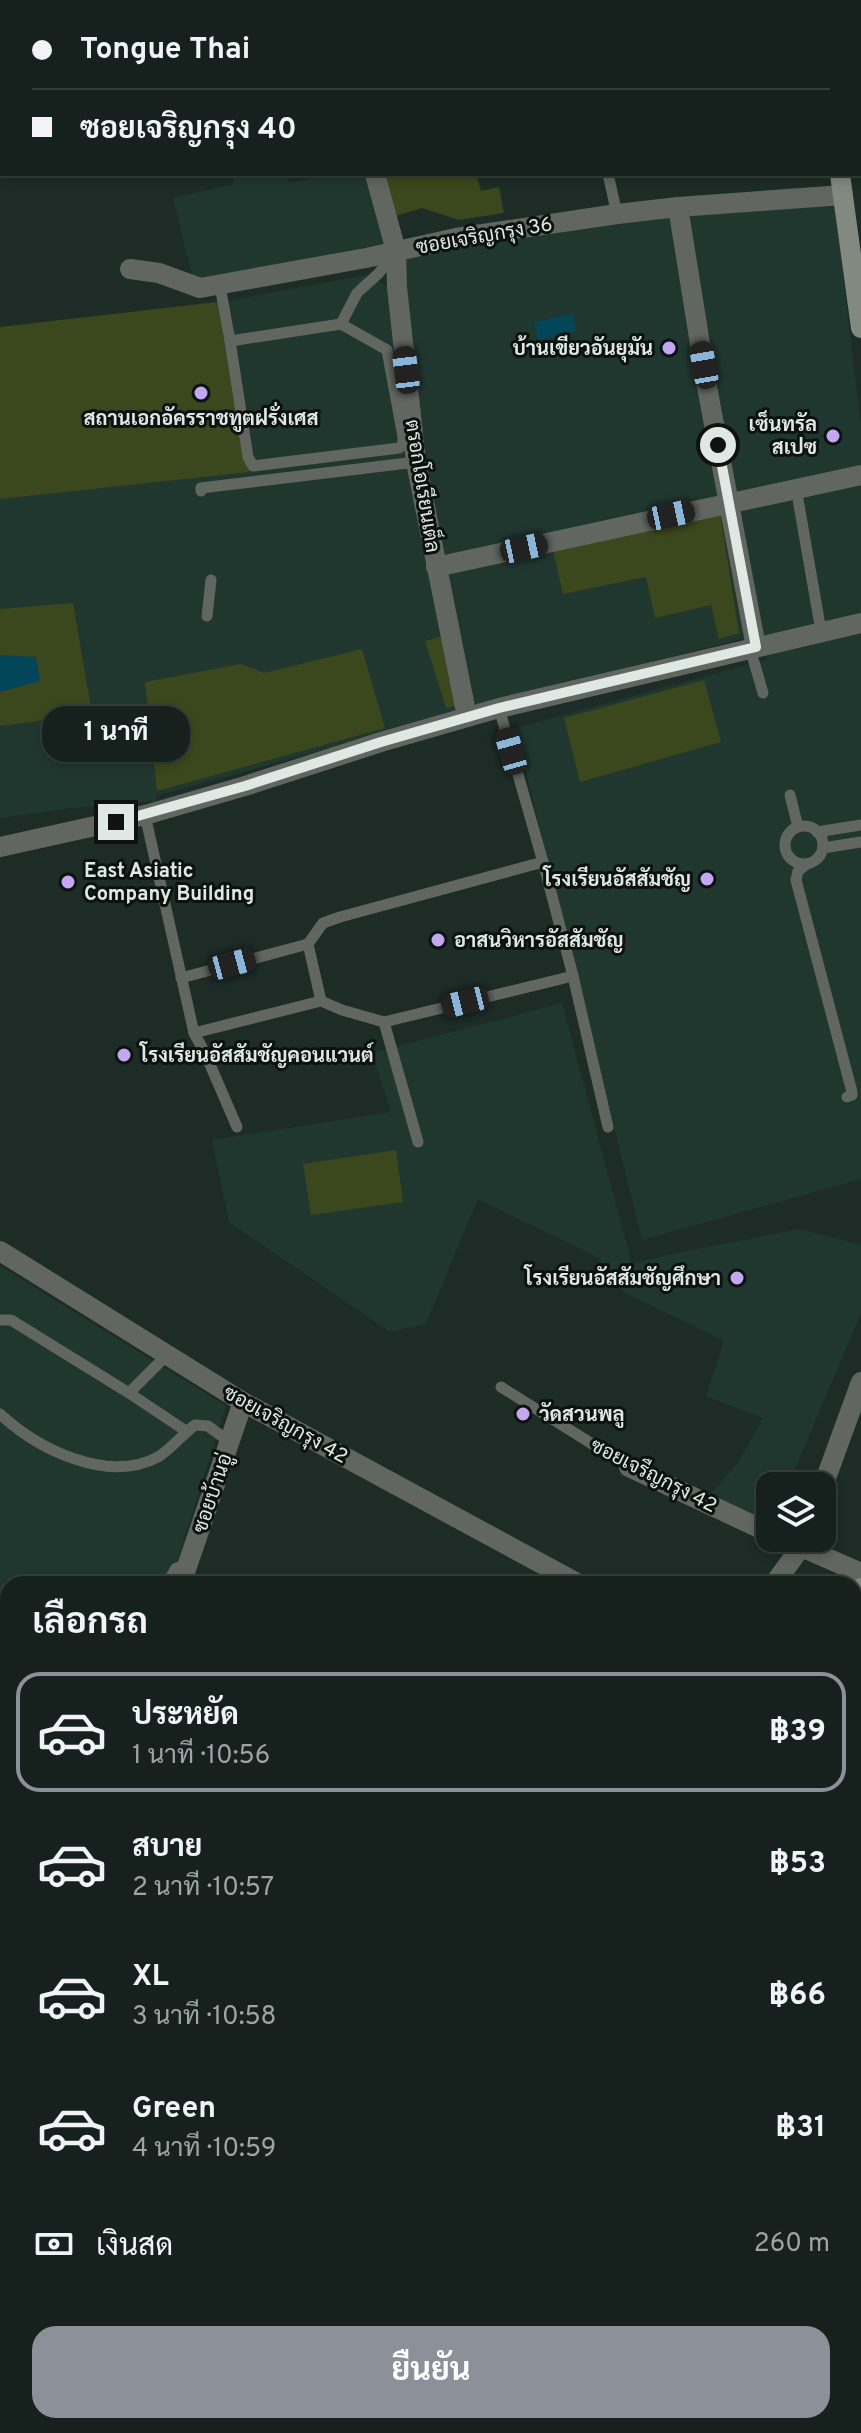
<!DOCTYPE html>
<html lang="th">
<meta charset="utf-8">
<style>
:root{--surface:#16211d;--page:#232e2a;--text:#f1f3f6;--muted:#9ea3a4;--line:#353e3b;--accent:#8c9099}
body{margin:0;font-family:Overpass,Sarabun,sans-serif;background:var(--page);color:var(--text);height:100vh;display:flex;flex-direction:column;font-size:30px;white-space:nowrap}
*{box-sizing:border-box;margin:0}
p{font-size:26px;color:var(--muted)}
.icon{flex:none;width:44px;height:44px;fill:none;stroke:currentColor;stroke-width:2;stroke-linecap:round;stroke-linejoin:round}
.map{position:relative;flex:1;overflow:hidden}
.panel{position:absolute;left:0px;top:1576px;width:862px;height:858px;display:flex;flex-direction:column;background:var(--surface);border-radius:24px 24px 0 0;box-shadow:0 4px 12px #0003,0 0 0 2px var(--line)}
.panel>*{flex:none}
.top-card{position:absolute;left:0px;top:0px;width:862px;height:176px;box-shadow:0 4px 12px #0003,0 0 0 2px var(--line);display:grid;align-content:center;height:176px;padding:0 32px;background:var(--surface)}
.buttons{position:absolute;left:756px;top:1472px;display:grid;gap:16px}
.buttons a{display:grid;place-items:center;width:80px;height:80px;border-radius:16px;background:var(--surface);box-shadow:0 4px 12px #0003,0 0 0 2px var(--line);font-size:40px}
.end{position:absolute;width:36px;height:36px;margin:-18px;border:10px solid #dfe8e5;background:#111;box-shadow:0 0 0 4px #111}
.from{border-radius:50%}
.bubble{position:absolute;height:56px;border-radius:24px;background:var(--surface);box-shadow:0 4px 12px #0003,0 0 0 2px var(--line);font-size:26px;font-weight:700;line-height:56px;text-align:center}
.car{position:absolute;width:24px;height:48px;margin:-24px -12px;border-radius:10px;box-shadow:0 0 6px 2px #0007;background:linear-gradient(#222 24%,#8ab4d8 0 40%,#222 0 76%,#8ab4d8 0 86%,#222 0)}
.top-card b{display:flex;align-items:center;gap:28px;height:76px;font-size:30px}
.top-card b+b{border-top:2px solid var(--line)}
.top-card i{width:20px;height:20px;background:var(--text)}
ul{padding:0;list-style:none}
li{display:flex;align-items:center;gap:24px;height:120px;margin:0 16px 12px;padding:0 16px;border:4px solid transparent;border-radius:24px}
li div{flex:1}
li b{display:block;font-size:30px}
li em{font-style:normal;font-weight:700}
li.on{border-color:var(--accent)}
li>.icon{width:72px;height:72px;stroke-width:1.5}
h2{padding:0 32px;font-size:36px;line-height:96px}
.pay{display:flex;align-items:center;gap:20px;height:88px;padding:0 32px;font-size:30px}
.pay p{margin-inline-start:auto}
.primary-button{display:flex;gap:16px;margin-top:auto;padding:16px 32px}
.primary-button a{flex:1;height:92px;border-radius:24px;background:var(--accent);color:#fff;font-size:32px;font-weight:700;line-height:92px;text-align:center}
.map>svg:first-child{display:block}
.built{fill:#203730}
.green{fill:#3b471c}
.water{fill:#03465a}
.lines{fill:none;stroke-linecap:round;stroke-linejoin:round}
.service{stroke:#616661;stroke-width:11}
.minor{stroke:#616661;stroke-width:20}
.tertiary{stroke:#616661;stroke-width:20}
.secondary{stroke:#818981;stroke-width:20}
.route{stroke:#dfe8e5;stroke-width:10}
.poi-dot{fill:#c4a7f1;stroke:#0c1210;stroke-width:3}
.labels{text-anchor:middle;stroke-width:6;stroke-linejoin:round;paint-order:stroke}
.street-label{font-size:20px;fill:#dfe8e5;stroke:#0c1210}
.poi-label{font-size:20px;font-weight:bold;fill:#dfe8e5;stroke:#0c1210;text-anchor:end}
</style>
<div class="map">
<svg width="861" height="2433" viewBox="0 0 861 2433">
<rect width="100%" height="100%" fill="#1d2c27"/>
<g class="built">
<polygon points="233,174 287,174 289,183 333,174 371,174 389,242 198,285 193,280 173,198 234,184"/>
<polygon points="834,201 861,425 861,1179 642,1240 515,728 769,659 741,639 478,706 469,700 422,461 402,256 673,213"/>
<polygon points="366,275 389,287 457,713 156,796 156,801 71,808 0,818 0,327 228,301"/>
<polygon points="562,1003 632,1264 662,1256 799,1229 861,1245 861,1313 788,1486 770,1486 770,1527 706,1500 739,1461 763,1418 706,1396 724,1341 624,1292 599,1258 478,1199 426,1324 390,1332 229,1222 212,1140 391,1112 372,1053"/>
<polygon points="0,1266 226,1406 170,1584 8,1584 8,2223 0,2252"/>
</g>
<g class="green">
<polygon points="381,174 476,174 481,191 499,187 504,213 459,220 422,208 393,217"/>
<polygon points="217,302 250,472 0,499 0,327"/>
<polygon points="720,513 739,633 719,639 711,605 655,618 646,577 563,594 553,550"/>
<polygon points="73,603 92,714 0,726 0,609"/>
<polygon points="442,636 456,706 446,708 425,641"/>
<polygon points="362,649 385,728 157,791 145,682 241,664 264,673"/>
<polygon points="704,680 721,742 580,782 564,718"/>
<polygon points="396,1150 403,1202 311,1215 303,1164"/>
</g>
<g class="water">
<polygon points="572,314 576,331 539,340 534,322"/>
<polygon points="0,655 36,657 40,681 0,692"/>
</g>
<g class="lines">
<g class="service">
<polyline points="571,0 572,2"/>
<polyline points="608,174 617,214"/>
<polyline points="220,286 230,341 341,324 357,293 379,273 395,252"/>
<polyline points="230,341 248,457 253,466 399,448 403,445 403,437 387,350 341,324"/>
<polyline points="796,488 821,631"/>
<polyline points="201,491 201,488 416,462"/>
<polyline points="207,616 211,580"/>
<polyline points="750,648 763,693"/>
<polyline points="790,795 798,827"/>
<polyline points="145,815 194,1033 205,1053 237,1127"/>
<circle cx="804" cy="845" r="19"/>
<polyline points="817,832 861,825"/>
<polyline points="823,848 861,842"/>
<polyline points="807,864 798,871 796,880 852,1092 852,1095 847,1097"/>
<polyline points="308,944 321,1001"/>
<polyline points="573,976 608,1127"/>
<polyline points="181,978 308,944 323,923 340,917 543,862"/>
<polyline points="384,1022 418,1142"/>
<polyline points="194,1033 321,1001 342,1010 384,1022 573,976 543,862 499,708"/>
<polyline points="0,1320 11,1320 129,1393 167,1355"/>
<polyline points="501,1387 629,1467"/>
<polyline points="129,1393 186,1431"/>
<path d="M0,1414C38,1449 107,1484 158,1457C171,1449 183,1434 195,1425L208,1426L230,1442"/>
<polyline points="167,1584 176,1568 180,1567 186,1572"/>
<polyline points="0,2044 8,2047"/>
</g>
<g class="minor">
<polyline points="329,0 329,2"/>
<polyline points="702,0 703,2"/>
<polyline points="375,174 396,251 397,287 416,462 467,717"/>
<polyline points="678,207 707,387 756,647"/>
<polyline points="130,269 159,273 200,288 366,258 456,238 617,214 678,207 843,195"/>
<polyline points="436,567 861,475"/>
<polyline points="0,847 145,815 245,786 381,742 499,708 861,623"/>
<polyline points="0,1251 243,1402 579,1584"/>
<polyline points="629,1467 770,1533"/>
<polyline points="822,1489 861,1382"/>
<polyline points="781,1538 861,1573"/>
<polyline points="181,1584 243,1402"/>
<polyline points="774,1584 801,1547 804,1538"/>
<polyline points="854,2105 861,2107"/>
<polyline points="854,2281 861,2283"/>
<polyline points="0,2303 8,2272"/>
<polyline points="199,2433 201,2426"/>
<polyline points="672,2433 675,2426"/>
</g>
<polyline class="tertiary" points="854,1691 861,1694"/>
<g class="secondary">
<polyline points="822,0 822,2"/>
<polyline points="860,80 861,81"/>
<polyline points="840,174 861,328"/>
<polyline points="854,1604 861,1588"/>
<polyline points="499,2433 502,2426"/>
</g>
</g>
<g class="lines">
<polyline class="route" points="116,822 245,786 381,742 499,708 756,647 718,445"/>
</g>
<g class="poi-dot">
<circle cx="669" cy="348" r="8"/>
<circle cx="201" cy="393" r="8"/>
<circle cx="833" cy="436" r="8"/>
<circle cx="707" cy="879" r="8"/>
<circle cx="68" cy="882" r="8"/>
<circle cx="438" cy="940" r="8"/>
<circle cx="124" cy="1055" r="8"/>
<circle cx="737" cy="1278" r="8"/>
<circle cx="523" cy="1414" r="8"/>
</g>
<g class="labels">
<g class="street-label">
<text transform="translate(484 235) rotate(-10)" y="7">ซอยเจริญกรุง 36</text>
<text transform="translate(423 486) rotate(81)" y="7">ตรอกโอเรียนเต็ล</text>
<text transform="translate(286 1424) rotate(29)" y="7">ซอยเจริญกรุง 42</text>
<text transform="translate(654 1475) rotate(27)" y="7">ซอยเจรืญกรุง 42</text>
<text transform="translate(212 1493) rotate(-71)" y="7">ซอยบ้านอู่</text>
</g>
<g class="poi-label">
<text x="653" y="355">บ้านเขียวอันยุมัน</text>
<text x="201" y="425" text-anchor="middle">สถานเอกอัครราชทูตฝรั่งเศส</text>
<text x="817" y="431">เซ็นทรัล<tspan x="817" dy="23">สเปซ</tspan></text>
<text x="84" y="877" text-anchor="start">East Asiatic<tspan x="84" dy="23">Company Building</tspan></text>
<text x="691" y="886">โรงเรียนอัสสัมชัญ</text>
<text x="454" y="947" text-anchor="start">อาสนวิหารอัสสัมชัญ</text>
<text x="140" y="1062" text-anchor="start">โรงเรียนอัสสัมชัญคอนแวนต์</text>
<text x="721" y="1285">โรงเรียนอัสสัมชัญศึกษา</text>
<text x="539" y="1421" text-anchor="start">วัดสวนพลู</text>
</g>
</g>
</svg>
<div class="buttons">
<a><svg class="icon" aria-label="layers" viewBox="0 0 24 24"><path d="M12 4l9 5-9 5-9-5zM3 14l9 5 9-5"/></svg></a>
</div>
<i class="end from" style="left:718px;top:445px"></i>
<i class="end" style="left:116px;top:822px"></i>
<div class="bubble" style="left:42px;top:706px;width:148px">1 นาที</div>
<i class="car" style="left:704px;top:365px;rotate:350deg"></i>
<i class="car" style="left:406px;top:370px;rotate:353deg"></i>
<i class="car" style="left:671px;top:515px;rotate:78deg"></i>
<i class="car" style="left:524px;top:548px;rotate:78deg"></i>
<i class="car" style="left:511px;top:751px;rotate:344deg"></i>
<i class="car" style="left:232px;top:964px;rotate:75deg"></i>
<i class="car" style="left:465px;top:1002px;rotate:256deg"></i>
<div class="top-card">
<b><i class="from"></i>Tongue Thai</b>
<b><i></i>ซอยเจริญกรุง 40</b>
</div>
<section class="panel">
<h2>เลือกรถ</h2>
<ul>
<li class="on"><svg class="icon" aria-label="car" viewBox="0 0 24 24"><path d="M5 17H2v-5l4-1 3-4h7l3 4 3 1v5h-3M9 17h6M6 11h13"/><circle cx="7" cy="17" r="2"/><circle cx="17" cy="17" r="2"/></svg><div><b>ประหยัด</b><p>1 นาที · 10:56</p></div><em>฿39</em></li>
<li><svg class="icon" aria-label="car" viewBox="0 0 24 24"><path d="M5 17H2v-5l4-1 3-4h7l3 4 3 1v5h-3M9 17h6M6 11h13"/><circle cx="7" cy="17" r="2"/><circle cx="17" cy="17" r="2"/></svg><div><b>สบาย</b><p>2 นาที · 10:57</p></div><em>฿53</em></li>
<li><svg class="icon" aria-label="car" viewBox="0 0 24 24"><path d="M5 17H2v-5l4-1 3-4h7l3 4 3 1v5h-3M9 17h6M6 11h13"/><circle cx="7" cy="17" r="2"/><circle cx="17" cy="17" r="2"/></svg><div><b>XL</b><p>3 นาที · 10:58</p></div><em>฿66</em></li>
<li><svg class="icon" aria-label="car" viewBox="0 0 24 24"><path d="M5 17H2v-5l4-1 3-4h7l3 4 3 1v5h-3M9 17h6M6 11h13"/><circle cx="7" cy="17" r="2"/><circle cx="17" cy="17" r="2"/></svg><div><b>Green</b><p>4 นาที · 10:59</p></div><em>฿31</em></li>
</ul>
<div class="pay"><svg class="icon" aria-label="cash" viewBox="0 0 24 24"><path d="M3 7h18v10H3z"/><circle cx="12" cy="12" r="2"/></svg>เงินสด<p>260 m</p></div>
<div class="primary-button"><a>ยืนยัน</a></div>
</section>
</div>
